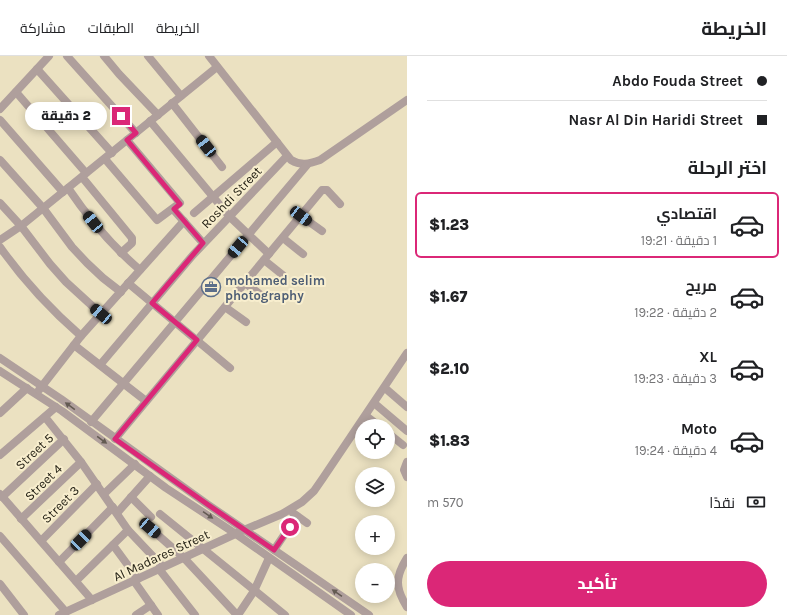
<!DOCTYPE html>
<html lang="ar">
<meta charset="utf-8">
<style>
:root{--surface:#fff;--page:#f2f2f2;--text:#202124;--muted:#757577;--line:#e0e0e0;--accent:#db2777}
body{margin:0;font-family:Karla,Cairo,sans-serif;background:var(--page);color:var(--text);direction:rtl;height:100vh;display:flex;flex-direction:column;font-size:15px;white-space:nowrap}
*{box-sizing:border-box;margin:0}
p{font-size:13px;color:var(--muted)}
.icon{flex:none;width:22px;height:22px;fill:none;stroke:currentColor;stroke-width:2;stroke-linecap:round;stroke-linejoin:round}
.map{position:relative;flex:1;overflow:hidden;direction:ltr}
.drawer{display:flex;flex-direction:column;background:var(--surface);width:380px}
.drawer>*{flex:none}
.hud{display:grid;align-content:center;height:88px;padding:0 20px;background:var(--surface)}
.controls{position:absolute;left:355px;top:363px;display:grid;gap:8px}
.controls a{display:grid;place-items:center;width:40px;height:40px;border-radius:50%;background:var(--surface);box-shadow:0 2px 10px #0003;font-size:20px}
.end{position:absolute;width:18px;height:18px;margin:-9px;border:5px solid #db2777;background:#fff;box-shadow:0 0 0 2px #fff}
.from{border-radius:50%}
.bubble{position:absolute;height:28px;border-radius:14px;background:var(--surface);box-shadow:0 2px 10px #0003;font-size:13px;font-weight:800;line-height:28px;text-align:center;direction:rtl}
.car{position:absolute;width:12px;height:24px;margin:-12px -6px;border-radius:5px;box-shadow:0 0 3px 1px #0007;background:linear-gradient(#222 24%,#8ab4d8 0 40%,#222 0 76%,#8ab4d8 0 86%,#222 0)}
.hud b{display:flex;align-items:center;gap:14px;height:38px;font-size:15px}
.hud b+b{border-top:1px solid var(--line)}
.hud i{width:10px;height:10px;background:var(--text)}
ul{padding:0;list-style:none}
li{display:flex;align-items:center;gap:12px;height:66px;margin:0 8px 6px;padding:0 12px;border:2px solid transparent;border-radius:6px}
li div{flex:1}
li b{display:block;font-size:15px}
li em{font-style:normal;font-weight:800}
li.current{border-color:var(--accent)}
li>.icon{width:36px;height:36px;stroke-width:1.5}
h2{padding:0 20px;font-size:18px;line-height:48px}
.pay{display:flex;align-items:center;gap:10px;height:44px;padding:0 20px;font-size:15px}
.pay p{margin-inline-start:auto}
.cta{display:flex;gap:8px;margin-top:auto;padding:8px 20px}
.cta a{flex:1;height:46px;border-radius:24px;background:var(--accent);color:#fff;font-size:16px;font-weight:800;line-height:46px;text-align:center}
header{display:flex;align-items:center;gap:24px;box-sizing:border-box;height:56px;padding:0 20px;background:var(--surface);border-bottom:1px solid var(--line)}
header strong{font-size:19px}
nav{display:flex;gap:22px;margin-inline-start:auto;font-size:14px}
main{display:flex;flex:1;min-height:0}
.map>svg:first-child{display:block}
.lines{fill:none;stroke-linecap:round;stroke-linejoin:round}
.minor{stroke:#af9f9c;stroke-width:8}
.oneway{fill:#635a52}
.route{stroke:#db2777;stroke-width:5}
.labels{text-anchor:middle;stroke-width:4;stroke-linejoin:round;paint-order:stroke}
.street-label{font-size:13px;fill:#242115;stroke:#f8eece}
.service-label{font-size:13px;font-weight:bold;fill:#4e5e75;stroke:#f8eece;text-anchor:start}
</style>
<header>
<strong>الخريطة</strong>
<nav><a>الخريطة</a><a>الطبقات</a><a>مشاركة</a></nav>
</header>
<main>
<section class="drawer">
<div class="hud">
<b><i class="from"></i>Abdo Fouda Street</b>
<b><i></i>Nasr Al Din Haridi Street</b>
</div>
<h2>اختر الرحلة</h2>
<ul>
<li class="current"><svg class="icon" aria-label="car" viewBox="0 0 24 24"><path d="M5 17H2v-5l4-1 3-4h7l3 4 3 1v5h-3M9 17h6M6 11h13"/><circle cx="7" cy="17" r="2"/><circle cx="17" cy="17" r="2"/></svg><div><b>اقتصادي</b><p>1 دقيقة · 19:21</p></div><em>$1.23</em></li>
<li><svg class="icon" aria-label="car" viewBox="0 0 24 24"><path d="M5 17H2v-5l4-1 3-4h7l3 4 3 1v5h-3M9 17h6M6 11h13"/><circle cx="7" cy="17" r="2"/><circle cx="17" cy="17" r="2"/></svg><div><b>مريح</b><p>2 دقيقة · 19:22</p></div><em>$1.67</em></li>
<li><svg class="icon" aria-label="car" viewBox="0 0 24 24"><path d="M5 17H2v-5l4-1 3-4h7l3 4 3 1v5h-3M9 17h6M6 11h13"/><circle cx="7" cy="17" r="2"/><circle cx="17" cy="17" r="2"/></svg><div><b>XL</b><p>3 دقيقة · 19:23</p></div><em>$2.10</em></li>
<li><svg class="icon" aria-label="car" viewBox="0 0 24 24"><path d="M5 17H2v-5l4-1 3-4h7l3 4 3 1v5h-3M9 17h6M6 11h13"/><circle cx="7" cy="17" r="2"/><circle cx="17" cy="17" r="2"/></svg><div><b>Moto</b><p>4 دقيقة · 19:24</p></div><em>$1.83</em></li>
</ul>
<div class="pay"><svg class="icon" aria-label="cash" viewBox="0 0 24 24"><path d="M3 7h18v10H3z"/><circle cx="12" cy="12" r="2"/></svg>نقدًا<p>570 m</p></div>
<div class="cta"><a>تأكيد</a></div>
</section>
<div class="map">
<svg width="407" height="559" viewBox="0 0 407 559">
<rect width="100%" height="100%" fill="#ebe1c1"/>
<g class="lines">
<g class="minor">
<polyline points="67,0 136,77"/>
<polyline points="104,0 119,18 158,59"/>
<polyline points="148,0 181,40"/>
<path d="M209,0L291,104C301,110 309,108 320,104L407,44"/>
<polyline points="37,13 112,97"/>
<polyline points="16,36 86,117"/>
<polyline points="172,47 222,111"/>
<polyline points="0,53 49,0"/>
<polyline points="0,64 63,136"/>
<polyline points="150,65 229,160 269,198"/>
<polyline points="105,103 157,164 180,147 127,84"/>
<polyline points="0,104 43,152 72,191 87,207 103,222 121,236"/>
<polyline points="82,121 132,182 132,187 121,197"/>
<path d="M68,132C89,163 112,190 140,214"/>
<polyline points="0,147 21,170 50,208 66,226 101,258"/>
<polyline points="173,153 203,187"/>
<polyline points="194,157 277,86"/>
<polyline points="301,160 322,175"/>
<polyline points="283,182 303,198"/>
<polyline points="0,184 21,170 217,11"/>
<path d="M0,191C24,225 50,253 81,280"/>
<polyline points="264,204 284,220"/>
<polyline points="128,227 230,312"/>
<polyline points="245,227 265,242"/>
<polyline points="225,251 246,266"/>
<polyline points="74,289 146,345"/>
<polyline points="0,302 61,343 207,448 369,559"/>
<polyline points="100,309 193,199 287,100"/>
<polyline points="0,315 62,355 166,432 236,478 351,559"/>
<polyline points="385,332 407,351"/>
<polyline points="39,334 81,280 184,165"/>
<polyline points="374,347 407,375"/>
<polyline points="0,357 27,332"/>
<polyline points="366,360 379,370"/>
<polyline points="45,361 81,406 128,474 163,511"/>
<polyline points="91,366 307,109"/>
<polyline points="388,377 403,389"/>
<polyline points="115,383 322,134 327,134 340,148"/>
<polyline points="0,399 56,351"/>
<polyline points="407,406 404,414 407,421"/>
<polyline points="0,438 92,544"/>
<polyline points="104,438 135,408"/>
<polyline points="2,441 64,383"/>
<polyline points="131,441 151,461"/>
<polyline points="117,457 150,420"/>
<polyline points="293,457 307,467"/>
<polyline points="160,458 285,559"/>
<polyline points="21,463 81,406"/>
<polyline points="150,472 184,502 237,559"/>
<polyline points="0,480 66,556"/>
<polyline points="41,485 97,428"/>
<polyline points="113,489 138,523"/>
<polyline points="274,494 297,460"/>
<path d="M407,502C395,521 395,532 407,551"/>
<polyline points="59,506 113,451"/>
<polyline points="159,513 195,559"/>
<polyline points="76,525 128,474"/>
<polyline points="134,525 158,559"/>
<polyline points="0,528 24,559"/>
<polyline points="59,559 244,474 282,458 302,446 314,435 323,422 407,297"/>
<polyline points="136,559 151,549"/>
<polyline points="238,559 254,535 269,502"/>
</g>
</g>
<defs><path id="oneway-solid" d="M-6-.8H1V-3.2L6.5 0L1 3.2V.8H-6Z"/></defs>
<g class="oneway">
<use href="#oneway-solid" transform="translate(70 350) rotate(-144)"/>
<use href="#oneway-solid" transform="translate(102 384) rotate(36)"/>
<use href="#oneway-solid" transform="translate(208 459) rotate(34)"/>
<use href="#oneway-solid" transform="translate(337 537) rotate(-146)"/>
</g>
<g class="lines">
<polyline class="route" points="121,60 136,77 127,84 180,148 174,153 203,187 152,247 197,284 115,383 207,448 274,494 290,471"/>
</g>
<defs>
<symbol id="office-ring" viewBox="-11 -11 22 22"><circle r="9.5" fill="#f8eece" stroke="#5c6f8a" stroke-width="1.5"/><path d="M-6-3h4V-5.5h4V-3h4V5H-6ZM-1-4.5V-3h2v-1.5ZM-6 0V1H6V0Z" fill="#5c6f8a"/></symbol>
</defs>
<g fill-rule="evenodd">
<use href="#office-ring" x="200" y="220" width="22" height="22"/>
</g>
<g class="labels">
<g class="street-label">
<text transform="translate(231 141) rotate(-46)" y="5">Roshdi Street</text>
<text transform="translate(34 395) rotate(-43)" y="5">Street 5</text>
<text transform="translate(43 426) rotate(-44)" y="5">Street 4</text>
<text transform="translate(60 448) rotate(-45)" y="5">Street 3</text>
<text transform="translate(161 499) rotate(-25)" y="5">Al Madares Street</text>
</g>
<g class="service-label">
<text x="225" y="229">mohamed selim<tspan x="225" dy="15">photography</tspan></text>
</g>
</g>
</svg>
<div class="controls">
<a><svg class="icon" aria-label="locate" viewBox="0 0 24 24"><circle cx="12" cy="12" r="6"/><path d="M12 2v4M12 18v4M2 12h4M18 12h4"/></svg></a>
<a><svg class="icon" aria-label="layers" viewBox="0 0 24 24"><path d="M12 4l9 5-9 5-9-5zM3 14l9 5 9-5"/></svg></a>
<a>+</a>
<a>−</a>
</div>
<i class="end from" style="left:290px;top:471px"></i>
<i class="end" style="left:121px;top:60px"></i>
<div class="bubble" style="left:25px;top:46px;width:82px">2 دقيقة</div>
<i class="car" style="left:206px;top:90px;rotate:322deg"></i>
<i class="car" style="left:301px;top:160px;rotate:127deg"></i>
<i class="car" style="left:93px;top:166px;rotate:321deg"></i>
<i class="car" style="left:238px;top:191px;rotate:220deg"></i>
<i class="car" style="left:101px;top:258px;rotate:310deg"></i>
<i class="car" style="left:150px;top:472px;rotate:131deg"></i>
<i class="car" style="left:81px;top:484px;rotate:45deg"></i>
</div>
</main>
